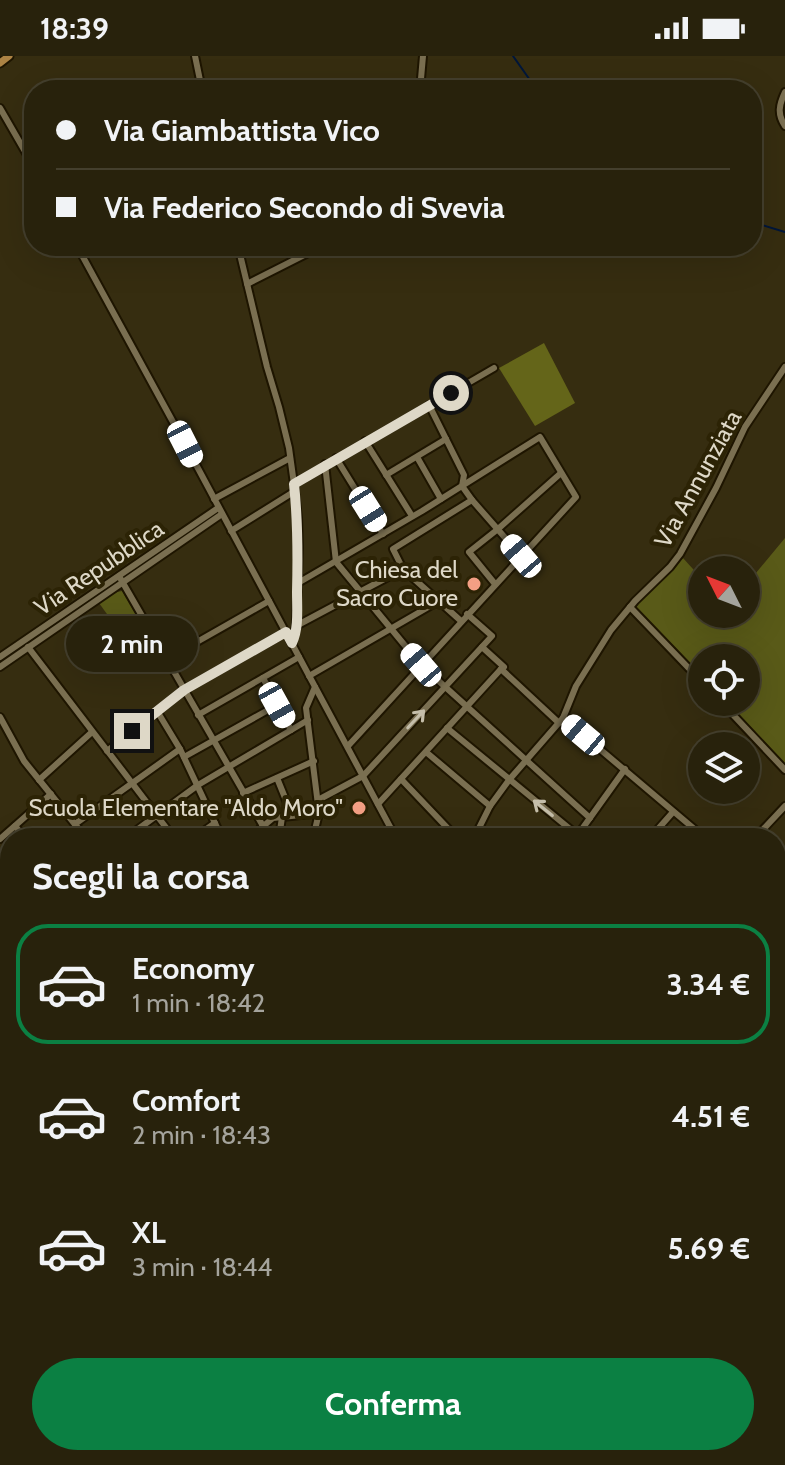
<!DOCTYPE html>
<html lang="it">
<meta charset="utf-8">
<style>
:root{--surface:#28220c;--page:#302a15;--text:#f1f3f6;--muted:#a5a49d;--line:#443f2d;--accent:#0b8043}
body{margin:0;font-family:Cabin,sans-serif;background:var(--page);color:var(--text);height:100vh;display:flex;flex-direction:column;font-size:30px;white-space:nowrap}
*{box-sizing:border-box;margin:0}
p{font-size:26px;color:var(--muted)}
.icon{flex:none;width:44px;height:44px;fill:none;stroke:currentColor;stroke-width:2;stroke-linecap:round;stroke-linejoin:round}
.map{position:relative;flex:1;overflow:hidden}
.side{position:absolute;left:0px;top:772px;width:786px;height:638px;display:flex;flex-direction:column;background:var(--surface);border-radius:32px 32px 0 0;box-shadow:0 8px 32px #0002,0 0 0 2px var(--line)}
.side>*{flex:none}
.top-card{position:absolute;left:24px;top:24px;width:738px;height:176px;border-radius:32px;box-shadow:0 8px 32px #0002,0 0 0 2px var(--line);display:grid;align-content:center;height:176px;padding:0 32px;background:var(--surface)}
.needle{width:52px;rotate:312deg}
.tools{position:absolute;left:688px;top:500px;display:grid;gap:16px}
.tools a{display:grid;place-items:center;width:72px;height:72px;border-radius:50%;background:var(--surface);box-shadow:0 8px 32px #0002,0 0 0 2px var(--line);font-size:40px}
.end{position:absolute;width:36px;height:36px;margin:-18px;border:10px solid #ded8c7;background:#111;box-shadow:0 0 0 4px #111}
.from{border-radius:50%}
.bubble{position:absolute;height:56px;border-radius:28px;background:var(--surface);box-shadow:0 8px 32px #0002,0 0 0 2px var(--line);font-size:26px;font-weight:800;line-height:56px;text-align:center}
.car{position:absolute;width:24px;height:48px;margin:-24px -12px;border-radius:10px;box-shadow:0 0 6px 2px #0007;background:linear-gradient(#fff 24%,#345 0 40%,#fff 0 76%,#345 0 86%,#fff 0)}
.top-card b{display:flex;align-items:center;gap:28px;height:76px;font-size:30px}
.top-card b+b{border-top:2px solid var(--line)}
.top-card i{width:20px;height:20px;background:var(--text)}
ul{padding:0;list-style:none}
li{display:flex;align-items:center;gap:24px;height:120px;margin:0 16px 12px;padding:0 16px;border:4px solid transparent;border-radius:32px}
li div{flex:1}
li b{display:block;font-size:30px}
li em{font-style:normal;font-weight:800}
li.selected{border-color:var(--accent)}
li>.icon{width:72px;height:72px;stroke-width:1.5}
h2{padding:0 32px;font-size:36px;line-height:96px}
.action{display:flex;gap:16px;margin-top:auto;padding:16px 32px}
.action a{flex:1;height:92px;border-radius:48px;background:var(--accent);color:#fff;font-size:32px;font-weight:800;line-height:92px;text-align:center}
.status{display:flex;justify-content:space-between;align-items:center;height:56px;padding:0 40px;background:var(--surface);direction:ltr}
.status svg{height:22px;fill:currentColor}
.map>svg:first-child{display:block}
.green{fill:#595a18}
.forest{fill:#646519}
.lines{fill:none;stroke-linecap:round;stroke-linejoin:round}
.stream{stroke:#00163a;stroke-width:2}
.minor-casing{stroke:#1e1500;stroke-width:10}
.major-casing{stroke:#1e1500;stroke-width:11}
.minor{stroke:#7a6f51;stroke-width:6}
.major{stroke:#ac8344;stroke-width:7}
.rail{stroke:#8e866f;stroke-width:2}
.oneway{stroke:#c5beaa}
.route{stroke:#ded8c7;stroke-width:10}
.poi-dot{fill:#f39f84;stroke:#2c2305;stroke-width:3}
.labels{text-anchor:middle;stroke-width:8;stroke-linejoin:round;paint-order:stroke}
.street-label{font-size:24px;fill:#ded8c7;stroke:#2c2305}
.poi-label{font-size:24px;fill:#ded8c7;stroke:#2c2305;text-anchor:end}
</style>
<div class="status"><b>18:39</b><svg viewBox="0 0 49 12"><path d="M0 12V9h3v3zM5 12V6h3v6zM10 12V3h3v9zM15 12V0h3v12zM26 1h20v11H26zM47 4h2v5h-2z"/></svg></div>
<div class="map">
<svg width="785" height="1409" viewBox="0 0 785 1409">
<rect width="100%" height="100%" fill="#362d10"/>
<g class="green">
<polygon points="785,482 785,711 723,646 746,646 746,602 702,602 702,624 633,551 683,502 702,523 702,558 746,558 746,529"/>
<polygon points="122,535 142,569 125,583 99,547 117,536"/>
</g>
<polygon class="forest" points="544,287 575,347 535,370 499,312"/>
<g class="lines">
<g class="stream">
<polyline points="513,0 537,34"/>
<polyline points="752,166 785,176"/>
</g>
<defs>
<g id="minor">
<polyline points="195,0 202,34"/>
<polyline points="420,34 423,0"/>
<path d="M785,36C779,49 777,58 785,70"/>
<polyline points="0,52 34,111"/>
<polyline points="77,190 185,388 396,782"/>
<polyline points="238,190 267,311 279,351 289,392 294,428 298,462 299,491 296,570 292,587"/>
<polyline points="247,228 322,190"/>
<polyline points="429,349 464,419 462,430 472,444 521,500"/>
<polyline points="365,385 412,460"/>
<polyline points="417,401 441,443"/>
<polyline points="336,402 383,478"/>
<polyline points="325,408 336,506 421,609 590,762"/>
<polyline points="386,419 446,383"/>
<polyline points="294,428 494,312"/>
<polyline points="214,443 290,402"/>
<polyline points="231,475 295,435"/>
<polyline points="119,520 263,770"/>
<polyline points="298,527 422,455 540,381 576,441 348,690"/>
<polyline points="495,528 469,496 498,473 561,417"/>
<polyline points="630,551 702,626"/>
<polyline points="461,565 403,513 393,493 472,444"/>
<polyline points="296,570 403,513"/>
<polyline points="28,591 174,782"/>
<polyline points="482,591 504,611 501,613 559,667"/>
<polyline points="0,601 218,452"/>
<polyline points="167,603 269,545"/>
<polyline points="0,611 222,458"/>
<polyline points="309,620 437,546"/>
<polyline points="263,622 291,674"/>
<polyline points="721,646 785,714"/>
<polyline points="157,655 180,693 222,782"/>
<polyline points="198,659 299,601"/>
<polyline points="0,661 24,705 86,782"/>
<polyline points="563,662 705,782"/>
<polyline points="447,672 581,782"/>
<polyline points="107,695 184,634 286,576"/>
<polyline points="426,696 490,750"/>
<polyline points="184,701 277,649"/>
<polyline points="277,722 292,759"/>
<polyline points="401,723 457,782"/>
<polyline points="39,724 92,676"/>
<polyline points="243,737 314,705"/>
<polyline points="318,744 363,720 492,580 467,558"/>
<polyline points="378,748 501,613"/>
<polyline points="75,768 180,693"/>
<polyline points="15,770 25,782"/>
<polyline points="577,780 625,713"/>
<polyline points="126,782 198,729 308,664"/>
<polyline points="194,782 215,767"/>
<polyline points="249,782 273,762 319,757"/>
<polyline points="279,782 282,761"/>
<polyline points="313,782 319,757 306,652 315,631"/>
<polyline points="474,782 490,750 509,724 563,662 576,630 611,574 635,545 670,511 680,498 716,432 745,371 785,311"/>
<polyline points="650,782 673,756"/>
<polyline points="755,782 785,750"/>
<polyline points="0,783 51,738"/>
<polyline points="0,821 10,808"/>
<polyline points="776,853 784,843"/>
<polyline points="776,862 785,869"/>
<polyline points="0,876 10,881"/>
<polyline points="0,904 10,887"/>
<polyline points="776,937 785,921"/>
<polyline points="0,981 10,990"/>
<polyline points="776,992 785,972"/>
<polyline points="0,1027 10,1016"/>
<polyline points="0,1038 10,1048"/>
<polyline points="776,1047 785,1027"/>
<polyline points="776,1075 785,1079"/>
<polyline points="0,1095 10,1087"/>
<polyline points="0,1160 10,1155"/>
<polyline points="0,1174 10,1193"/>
<polyline points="776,1182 785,1182"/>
<polyline points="776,1235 785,1241"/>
<polyline points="0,1236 10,1255"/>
<polyline points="776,1255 785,1242"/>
<polyline points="0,1276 10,1272"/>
<polyline points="776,1301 785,1307"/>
<polyline points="776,1327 785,1312"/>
<polyline points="0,1332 10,1325"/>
<polyline points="776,1366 785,1372"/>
<polyline points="0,1385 10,1396"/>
<polyline points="15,1400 24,1409"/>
<polyline points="213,1400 220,1409"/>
<polyline points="365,1400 377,1409"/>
<polyline points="432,1400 439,1409"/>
<polyline points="451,1400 460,1409"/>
<polyline points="494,1400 509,1409"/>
<polyline points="622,1400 635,1409"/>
<polyline points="675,1400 686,1409"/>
<polyline points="706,1400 715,1409"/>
<polyline points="756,1400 766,1409"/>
<polyline points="24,1409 37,1400"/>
<polyline points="79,1409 92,1400"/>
<polyline points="147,1409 160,1400"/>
<polyline points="277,1409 282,1400"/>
<polyline points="326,1409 333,1400"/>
<polyline points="423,1409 429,1400"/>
<polyline points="573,1409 579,1400"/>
<polyline points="732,1409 739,1400"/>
</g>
<polyline id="major" points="0,7 9,0"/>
</defs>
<use href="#minor" class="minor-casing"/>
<use href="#major" class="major-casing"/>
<use href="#minor" class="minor"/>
<use href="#major" class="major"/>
<polyline class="rail" points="0,1398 11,1409"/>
</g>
<defs><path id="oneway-shaft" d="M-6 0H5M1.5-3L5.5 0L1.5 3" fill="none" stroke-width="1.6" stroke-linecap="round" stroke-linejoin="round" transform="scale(2)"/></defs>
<g class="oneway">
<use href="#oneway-shaft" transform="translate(416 663) rotate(-47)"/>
<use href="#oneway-shaft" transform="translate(543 752) rotate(-141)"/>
</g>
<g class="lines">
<path class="route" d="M132,675L184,634L286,576L292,587C299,572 297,553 297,536C298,498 298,466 294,428L451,337"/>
</g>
<g class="poi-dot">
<circle cx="474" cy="528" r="8"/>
<circle cx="359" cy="752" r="8"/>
</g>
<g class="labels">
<g class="street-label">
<text transform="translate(698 423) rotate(-61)" y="8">Via Annunziata</text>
<text transform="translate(99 512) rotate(-34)" y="8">Via Repubblica</text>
</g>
<g class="poi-label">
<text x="458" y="522">Chiesa del<tspan x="458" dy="28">Sacro Cuore</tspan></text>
<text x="343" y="760">Scuola Elementare "Aldo Moro"</text>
</g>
</g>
</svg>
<div class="tools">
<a><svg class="needle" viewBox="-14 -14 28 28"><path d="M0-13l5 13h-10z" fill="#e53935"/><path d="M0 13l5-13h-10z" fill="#a5a49d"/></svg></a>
<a><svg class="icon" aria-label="locate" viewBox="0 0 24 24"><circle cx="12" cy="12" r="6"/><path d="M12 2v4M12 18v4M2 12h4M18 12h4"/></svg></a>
<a><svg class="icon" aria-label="layers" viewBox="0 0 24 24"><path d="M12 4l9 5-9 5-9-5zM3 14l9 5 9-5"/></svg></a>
</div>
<i class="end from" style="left:451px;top:337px"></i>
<i class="end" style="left:132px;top:675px"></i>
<div class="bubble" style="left:66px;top:560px;width:132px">2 min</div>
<i class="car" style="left:185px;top:388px;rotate:153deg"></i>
<i class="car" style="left:368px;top:453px;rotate:148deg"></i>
<i class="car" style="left:521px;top:500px;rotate:319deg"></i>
<i class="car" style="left:421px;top:609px;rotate:319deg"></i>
<i class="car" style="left:277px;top:649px;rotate:151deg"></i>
<i class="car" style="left:583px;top:679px;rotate:310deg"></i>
<div class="top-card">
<b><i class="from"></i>Via Giambattista Vico</b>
<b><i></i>Via Federico Secondo di Svevia</b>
</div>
<section class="side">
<h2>Scegli la corsa</h2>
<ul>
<li class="selected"><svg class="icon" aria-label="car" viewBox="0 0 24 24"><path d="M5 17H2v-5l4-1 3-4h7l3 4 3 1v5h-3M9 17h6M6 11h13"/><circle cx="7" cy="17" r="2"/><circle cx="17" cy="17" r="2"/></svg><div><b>Economy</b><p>1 min · 18:42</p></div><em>3.34 €</em></li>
<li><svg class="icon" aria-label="car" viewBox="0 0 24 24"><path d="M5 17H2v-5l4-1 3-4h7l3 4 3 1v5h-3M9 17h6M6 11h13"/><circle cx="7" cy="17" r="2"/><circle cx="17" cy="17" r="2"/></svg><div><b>Comfort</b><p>2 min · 18:43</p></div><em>4.51 €</em></li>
<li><svg class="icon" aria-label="car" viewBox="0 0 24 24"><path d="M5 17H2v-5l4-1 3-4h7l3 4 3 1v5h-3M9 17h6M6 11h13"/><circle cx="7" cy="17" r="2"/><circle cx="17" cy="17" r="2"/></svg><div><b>XL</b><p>3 min · 18:44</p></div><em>5.69 €</em></li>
</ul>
<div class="action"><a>Conferma</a></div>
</section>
</div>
